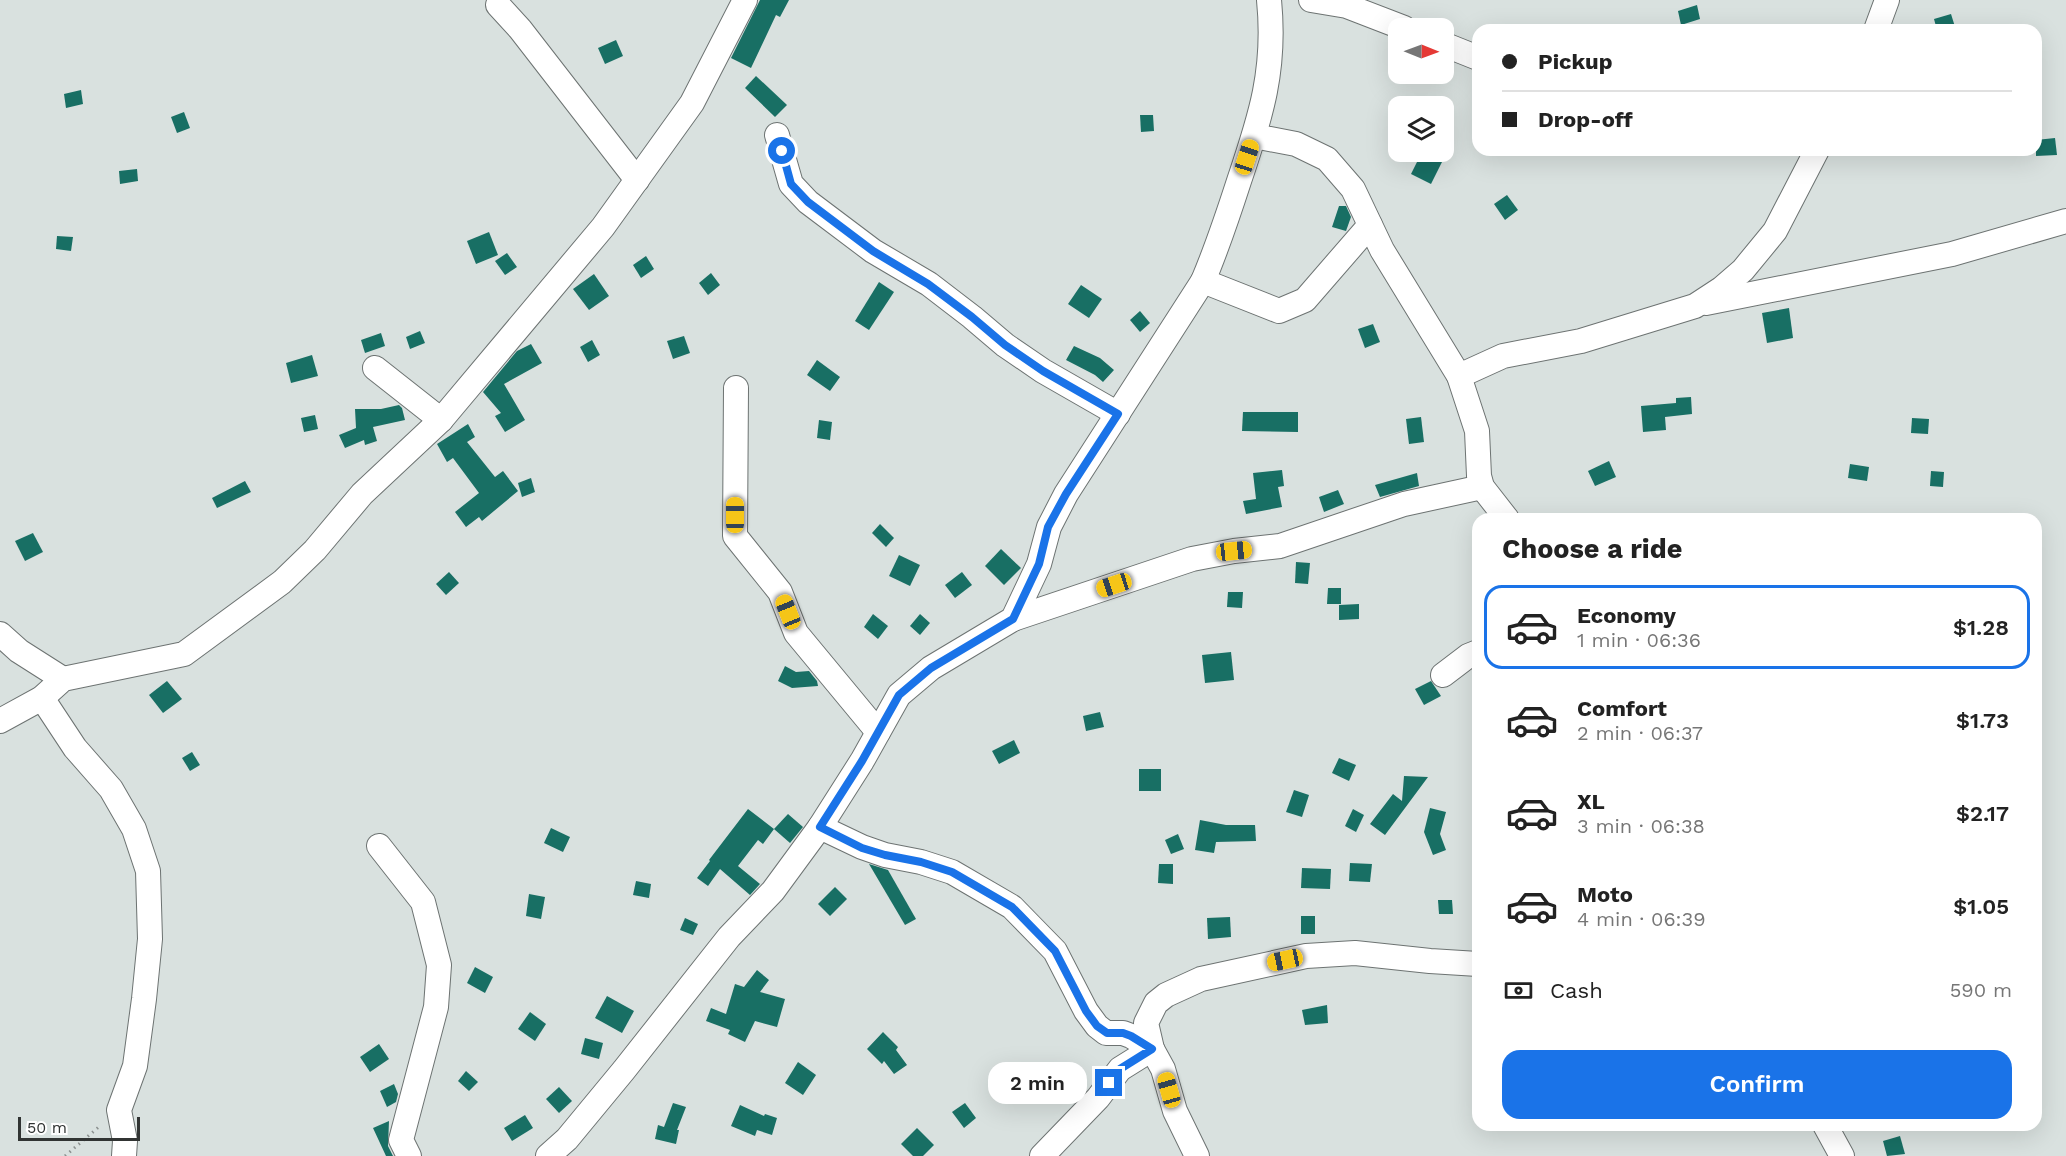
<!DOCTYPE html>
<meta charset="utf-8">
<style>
:root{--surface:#fff;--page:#f6f6f6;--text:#222;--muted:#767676;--line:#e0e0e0;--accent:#1a73e8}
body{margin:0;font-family:"Work Sans",sans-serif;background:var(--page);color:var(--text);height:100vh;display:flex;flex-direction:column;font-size:22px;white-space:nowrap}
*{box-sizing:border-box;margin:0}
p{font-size:20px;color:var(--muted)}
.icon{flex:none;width:33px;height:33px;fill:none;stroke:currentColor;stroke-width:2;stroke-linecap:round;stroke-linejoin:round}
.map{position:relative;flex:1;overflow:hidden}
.details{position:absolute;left:1472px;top:513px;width:570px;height:618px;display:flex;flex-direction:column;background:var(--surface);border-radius:18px;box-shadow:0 6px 24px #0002}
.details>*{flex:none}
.top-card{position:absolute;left:1472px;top:24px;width:570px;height:132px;border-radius:18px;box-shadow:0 6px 24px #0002;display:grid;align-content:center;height:132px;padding:0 30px;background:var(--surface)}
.needle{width:39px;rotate:91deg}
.tools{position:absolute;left:1388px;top:18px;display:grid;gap:12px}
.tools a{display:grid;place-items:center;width:66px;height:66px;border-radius:12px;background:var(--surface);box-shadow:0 6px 24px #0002;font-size:30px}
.scale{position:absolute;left:18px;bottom:15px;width:122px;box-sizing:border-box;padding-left:6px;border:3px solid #313433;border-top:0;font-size:16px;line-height:21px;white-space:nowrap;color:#313433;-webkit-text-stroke:4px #fff;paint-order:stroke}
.end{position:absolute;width:27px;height:27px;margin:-14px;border:8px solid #1a73e8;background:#fff;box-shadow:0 0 0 3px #fff}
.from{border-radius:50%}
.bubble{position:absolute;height:42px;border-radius:18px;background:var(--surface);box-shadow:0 6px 24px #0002;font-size:20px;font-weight:600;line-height:42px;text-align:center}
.car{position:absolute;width:18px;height:36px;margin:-18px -9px;border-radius:8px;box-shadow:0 0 4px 2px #0007;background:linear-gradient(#f5c518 24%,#345 0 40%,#f5c518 0 76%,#345 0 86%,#f5c518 0)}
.top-card b{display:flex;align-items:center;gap:21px;height:57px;font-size:22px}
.top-card b+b{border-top:2px solid var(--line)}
.top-card i{width:15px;height:15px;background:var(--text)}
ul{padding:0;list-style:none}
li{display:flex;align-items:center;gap:18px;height:84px;margin:0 12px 9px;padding:0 18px;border:3px solid transparent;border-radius:18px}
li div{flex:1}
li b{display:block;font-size:22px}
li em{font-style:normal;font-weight:600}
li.on{border-color:var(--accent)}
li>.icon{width:54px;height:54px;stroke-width:1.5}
h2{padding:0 30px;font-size:27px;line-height:72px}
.pay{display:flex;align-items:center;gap:15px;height:66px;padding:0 30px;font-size:22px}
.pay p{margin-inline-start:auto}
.primary-button{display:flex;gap:12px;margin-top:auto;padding:12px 30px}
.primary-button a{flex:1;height:69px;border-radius:18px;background:var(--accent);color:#fff;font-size:24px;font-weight:600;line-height:69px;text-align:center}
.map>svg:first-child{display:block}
.building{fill:#186f64}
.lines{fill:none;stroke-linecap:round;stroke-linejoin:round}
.minor-casing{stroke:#6d7372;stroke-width:26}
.path{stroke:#8b908f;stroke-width:3;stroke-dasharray:1.5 4.5;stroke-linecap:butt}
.minor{stroke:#fff;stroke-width:24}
.route{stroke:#1a73e8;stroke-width:8}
</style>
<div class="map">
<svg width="2066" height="1156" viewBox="0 0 2066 1156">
<rect width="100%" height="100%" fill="#d9e1df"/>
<g class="building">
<polygon points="760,0 789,0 780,17 776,15 751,68 731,58"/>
<polygon points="1697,5 1700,19 1681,25 1678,11"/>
<polygon points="1951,14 1956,30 1937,30 1934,19"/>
<polygon points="616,40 623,56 605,64 598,48"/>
<polygon points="756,76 787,105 775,117 745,88"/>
<polygon points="81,90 83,104 66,108 64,94"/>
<polygon points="184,112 190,128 177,133 171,117"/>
<polygon points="1140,115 1153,115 1154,131 1141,132"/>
<polygon points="2055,138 2057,155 2036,156 2036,140"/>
<polygon points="1422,152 1427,152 1443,160 1431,184 1411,174"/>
<polygon points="137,169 138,181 120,184 119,171"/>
<polygon points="1507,195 1518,210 1505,220 1494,204"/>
<polygon points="1339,206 1346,206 1351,217 1346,231 1332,227"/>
<polygon points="489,232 498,255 476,264 467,241"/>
<polygon points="57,236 73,237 71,251 56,249"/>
<polygon points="507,253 517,267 505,275 495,261"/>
<polygon points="646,256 654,269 641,278 633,265"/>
<polygon points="711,273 720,285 708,295 699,283"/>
<polygon points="594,274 609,296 589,310 573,289"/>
<polygon points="879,282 894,292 869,330 855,321"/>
<polygon points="1081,285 1102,299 1089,318 1068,304"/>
<polygon points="1789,308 1793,338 1767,343 1762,313"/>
<polygon points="1140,311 1150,323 1140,332 1130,320"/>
<polygon points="1373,324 1380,342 1365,348 1358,329"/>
<polygon points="420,331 425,343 410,349 406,337"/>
<polygon points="381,333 385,346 365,353 361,340"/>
<polygon points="684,336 690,353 673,359 667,341"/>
<polygon points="592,340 600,355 588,362 580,347"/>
<polygon points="531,344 542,363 504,384 525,420 505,432 495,416 501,413 483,392 517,351"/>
<polygon points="1074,346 1100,358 1114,370 1103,382 1095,375 1066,360"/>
<polygon points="312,355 318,376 291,383 286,363"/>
<polygon points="817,360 840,377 830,391 807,375"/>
<polygon points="1691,397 1692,414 1665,417 1666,430 1643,432 1641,406 1676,403 1676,398"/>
<polygon points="399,405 402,408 405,420 373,427 377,441 365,445 364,440 345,448 339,435 356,428 355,409 381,409"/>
<polygon points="1243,412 1298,412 1298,432 1242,431"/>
<polygon points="315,415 318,429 304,432 301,418"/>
<polygon points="1421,417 1424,442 1409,444 1406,419"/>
<polygon points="1912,418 1929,419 1928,434 1911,433"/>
<polygon points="819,420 832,422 830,440 817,438"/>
<polygon points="468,424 475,437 467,442 495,477 503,471 518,491 482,521 479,517 466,527 455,512 479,493 453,458 447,462 437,444"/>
<polygon points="1609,461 1616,477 1595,486 1588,471"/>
<polygon points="1850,464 1869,467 1867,481 1848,478"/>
<polygon points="1282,470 1284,486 1278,487 1282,507 1246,514 1243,501 1256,499 1253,473"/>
<polygon points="1931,471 1944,472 1943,487 1930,486"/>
<polygon points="1417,473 1419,486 1380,497 1375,485"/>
<polygon points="531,478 535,492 522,497 518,483"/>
<polygon points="245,481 251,492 217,508 212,498"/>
<polygon points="1338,490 1344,504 1324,512 1319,497"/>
<polygon points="880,524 894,538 886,547 872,533"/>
<polygon points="33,533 43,552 25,561 15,541"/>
<polygon points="1001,549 1021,568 1004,585 985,566"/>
<polygon points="899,555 920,565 910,586 889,576"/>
<polygon points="1296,562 1310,563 1308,584 1295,583"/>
<polygon points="449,572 459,583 446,595 436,584"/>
<polygon points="962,572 972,585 955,598 945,585"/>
<polygon points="1328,588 1341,588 1341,604 1327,604"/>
<polygon points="1228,592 1243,592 1242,608 1227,607"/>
<polygon points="1359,604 1359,619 1339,620 1339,605"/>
<polygon points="873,614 888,626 878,639 864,627"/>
<polygon points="920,614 930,623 920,635 910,626"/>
<polygon points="1231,652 1234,680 1205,683 1202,655"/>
<polygon points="785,666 796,672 809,671 817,681 818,686 792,688 778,681"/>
<polygon points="167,681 182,699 163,713 149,695"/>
<polygon points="1431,681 1441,696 1424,705 1415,689"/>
<polygon points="1100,712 1104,727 1086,731 1083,716"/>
<polygon points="1014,740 1020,753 999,764 992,751"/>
<polygon points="192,752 200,765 190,771 182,758"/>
<polygon points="1339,758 1356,765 1349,781 1332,773"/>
<rect x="1139" y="769" width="22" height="22"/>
<polygon points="1404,776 1428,777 1385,835 1370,824 1393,794 1402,801"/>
<polygon points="1294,790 1309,795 1302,817 1286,812"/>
<polygon points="1430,808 1446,812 1440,834 1446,850 1433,855 1424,832"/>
<polygon points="748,809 774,829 763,844 758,840 738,866 760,884 750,895 720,869 708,886 697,878 710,861 709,860"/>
<polygon points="1353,809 1364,815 1356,832 1345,826"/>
<polygon points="788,814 803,827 790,843 774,829"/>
<polygon points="1200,820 1226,825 1255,825 1256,841 1216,842 1214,853 1195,850"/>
<polygon points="551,828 570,837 563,852 544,843"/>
<polygon points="1178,834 1184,849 1171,854 1165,840"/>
<polygon points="1350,863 1372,864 1370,882 1349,881"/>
<polygon points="869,864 888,870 916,919 905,925"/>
<polygon points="1159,864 1173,864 1173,884 1158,883"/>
<polygon points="1302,868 1331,869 1330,889 1301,888"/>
<polygon points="636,881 651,884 649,898 633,895"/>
<polygon points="835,887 847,899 830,916 818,904"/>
<polygon points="529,894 545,897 541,919 526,916"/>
<polygon points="1438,900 1452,900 1453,914 1439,914"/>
<rect x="1301" y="916" width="14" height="18"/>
<polygon points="1230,917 1231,937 1208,939 1207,918"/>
<polygon points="685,918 698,924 693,935 680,930"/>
<polygon points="475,967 493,977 485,993 467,983"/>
<polygon points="757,970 769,980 760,992 785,999 777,1027 755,1021 745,1042 728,1034 730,1030 706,1021 711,1008 726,1014 735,984 744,987"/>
<polygon points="607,996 634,1011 622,1033 595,1018"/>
<polygon points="1327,1005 1328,1023 1305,1025 1302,1010"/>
<polygon points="530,1012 546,1024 535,1041 518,1029"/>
<polygon points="883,1032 898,1047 896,1050 907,1065 894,1074 884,1061 882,1064 867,1049"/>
<polygon points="585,1038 603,1043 599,1059 581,1054"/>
<polygon points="379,1044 389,1059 370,1072 360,1057"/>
<polygon points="798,1062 816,1075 803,1095 785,1083"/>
<polygon points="466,1071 478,1082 469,1091 458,1081"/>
<polygon points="394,1084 398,1094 396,1102 387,1107 380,1091"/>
<polygon points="559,1087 572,1101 559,1113 546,1099"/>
<polygon points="673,1103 686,1107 677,1130 679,1130 676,1144 655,1139 658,1125 664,1127"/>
<polygon points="965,1103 976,1118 964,1128 952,1112"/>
<polygon points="740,1105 764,1116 765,1114 777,1118 772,1135 757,1130 755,1136 731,1126"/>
<polygon points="525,1115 533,1128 512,1141 504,1128"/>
<polygon points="389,1121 388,1146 393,1156 386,1156 373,1128"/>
<polygon points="917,1128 934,1145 923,1156 913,1156 901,1144"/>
<polygon points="1900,1136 1905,1154 1887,1156 1883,1141"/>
</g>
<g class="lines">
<defs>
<g id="minor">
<polyline points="1311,0 1347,6 1404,28"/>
<polyline points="498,5 520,29 637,180"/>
<polyline points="1876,30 1887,0"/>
<polyline points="1443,44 1478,58"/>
<polyline points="777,135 791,184 808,202 873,251 929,284 972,317 1005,345 1043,371 1118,414"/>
<polyline points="1254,136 1296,144 1327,159 1353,189 1382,250 1459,376 1477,431 1479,476 1482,487 1507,519"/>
<polyline points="1203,281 1279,311 1305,300 1370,225"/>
<polyline points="1706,303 1952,254 2066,221"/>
<polyline points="375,368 441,420"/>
<polyline points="1459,376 1503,356 1581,341 1695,306 1721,289 1743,270 1775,231 1817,150"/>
<polyline points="736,388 735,536 780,592 796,633 878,732"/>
<polyline points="1013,619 1192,559 1234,551 1280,546 1404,504 1482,487"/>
<polyline points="0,634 19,651 63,679"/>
<polyline points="1443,675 1468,656 1478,652"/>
<polyline points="42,698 75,748 111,789 134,829 148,871 150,939 144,999 135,1066 119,1110 125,1141 124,1156"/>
<polyline points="0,721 42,698 63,679 184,654 282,582 315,550 362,494 441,420 603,227 692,103 745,0"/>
<polyline points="820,827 862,847 885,855 921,862 952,872 1012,907 1055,951 1086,1011 1097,1026 1106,1033 1123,1033 1131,1036 1152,1049"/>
<polyline points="379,846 423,902 439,965 436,1007 401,1140 409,1156"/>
<polyline points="1825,1125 1842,1156"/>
<path d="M548,1156L567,1139L624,1070L729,937L773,891L820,827L862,761L899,695L931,668L1013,619L1039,564L1049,527L1066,494L1203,281C1217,248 1228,215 1239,181C1261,116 1276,69 1269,0"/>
<polyline points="1042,1156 1098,1098 1120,1069 1152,1049"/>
<polyline points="1197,1156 1175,1111 1163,1069 1152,1049 1146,1023 1156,1003 1166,995 1201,979 1306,956 1355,953 1430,961 1478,964"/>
</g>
</defs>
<use href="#minor" class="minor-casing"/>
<polyline class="path" points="65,1156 101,1125"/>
<use href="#minor" class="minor"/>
</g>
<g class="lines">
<polyline class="route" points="782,151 791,184 808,202 873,251 928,284 972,317 1005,345 1043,371 1118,414 1066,494 1048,527 1039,564 1013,619 931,668 899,695 862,761 820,827 862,848 885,855 921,862 952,872 1012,907 1055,951 1086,1011 1097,1026 1107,1033 1123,1033 1131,1036 1152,1049 1120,1069 1109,1083"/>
</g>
</svg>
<div class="tools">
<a><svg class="needle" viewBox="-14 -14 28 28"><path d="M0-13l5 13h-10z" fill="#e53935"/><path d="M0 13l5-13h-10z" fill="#767676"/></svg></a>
<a><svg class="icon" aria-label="layers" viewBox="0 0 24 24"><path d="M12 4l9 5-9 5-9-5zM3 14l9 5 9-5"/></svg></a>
</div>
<div class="scale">50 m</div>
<i class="end from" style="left:782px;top:151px"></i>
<i class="end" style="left:1109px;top:1083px"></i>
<div class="bubble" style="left:988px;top:1062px;width:99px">2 min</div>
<i class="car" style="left:1247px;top:157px;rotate:18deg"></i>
<i class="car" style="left:735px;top:515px;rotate:0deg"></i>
<i class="car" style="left:1234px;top:551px;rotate:84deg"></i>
<i class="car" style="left:1114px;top:585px;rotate:252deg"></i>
<i class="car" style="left:788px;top:612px;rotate:338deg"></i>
<i class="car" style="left:1285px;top:960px;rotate:258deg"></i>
<i class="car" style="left:1169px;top:1090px;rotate:344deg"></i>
<div class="top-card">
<b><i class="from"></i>Pickup</b>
<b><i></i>Drop-off</b>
</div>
<section class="details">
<h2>Choose a ride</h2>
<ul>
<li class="on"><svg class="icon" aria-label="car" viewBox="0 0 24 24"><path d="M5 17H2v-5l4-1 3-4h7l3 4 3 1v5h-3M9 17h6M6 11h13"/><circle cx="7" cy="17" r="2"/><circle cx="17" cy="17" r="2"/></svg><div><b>Economy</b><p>1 min · 06:36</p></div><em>$1.28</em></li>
<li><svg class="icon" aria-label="car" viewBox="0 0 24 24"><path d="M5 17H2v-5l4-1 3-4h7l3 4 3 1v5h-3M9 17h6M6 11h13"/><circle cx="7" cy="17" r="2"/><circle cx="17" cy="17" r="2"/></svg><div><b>Comfort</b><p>2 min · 06:37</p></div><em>$1.73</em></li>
<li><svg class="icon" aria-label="car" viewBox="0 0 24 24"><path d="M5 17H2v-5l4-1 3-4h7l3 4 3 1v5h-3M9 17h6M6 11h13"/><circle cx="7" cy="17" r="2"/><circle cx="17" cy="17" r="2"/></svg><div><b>XL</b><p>3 min · 06:38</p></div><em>$2.17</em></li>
<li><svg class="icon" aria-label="car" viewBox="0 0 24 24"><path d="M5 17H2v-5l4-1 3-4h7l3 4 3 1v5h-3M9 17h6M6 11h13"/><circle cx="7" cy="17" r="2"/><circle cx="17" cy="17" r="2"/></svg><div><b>Moto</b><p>4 min · 06:39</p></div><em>$1.05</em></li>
</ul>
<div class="pay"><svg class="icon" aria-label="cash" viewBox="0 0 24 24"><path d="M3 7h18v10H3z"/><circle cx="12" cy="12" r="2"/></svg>Cash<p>590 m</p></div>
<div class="primary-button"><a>Confirm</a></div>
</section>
</div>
